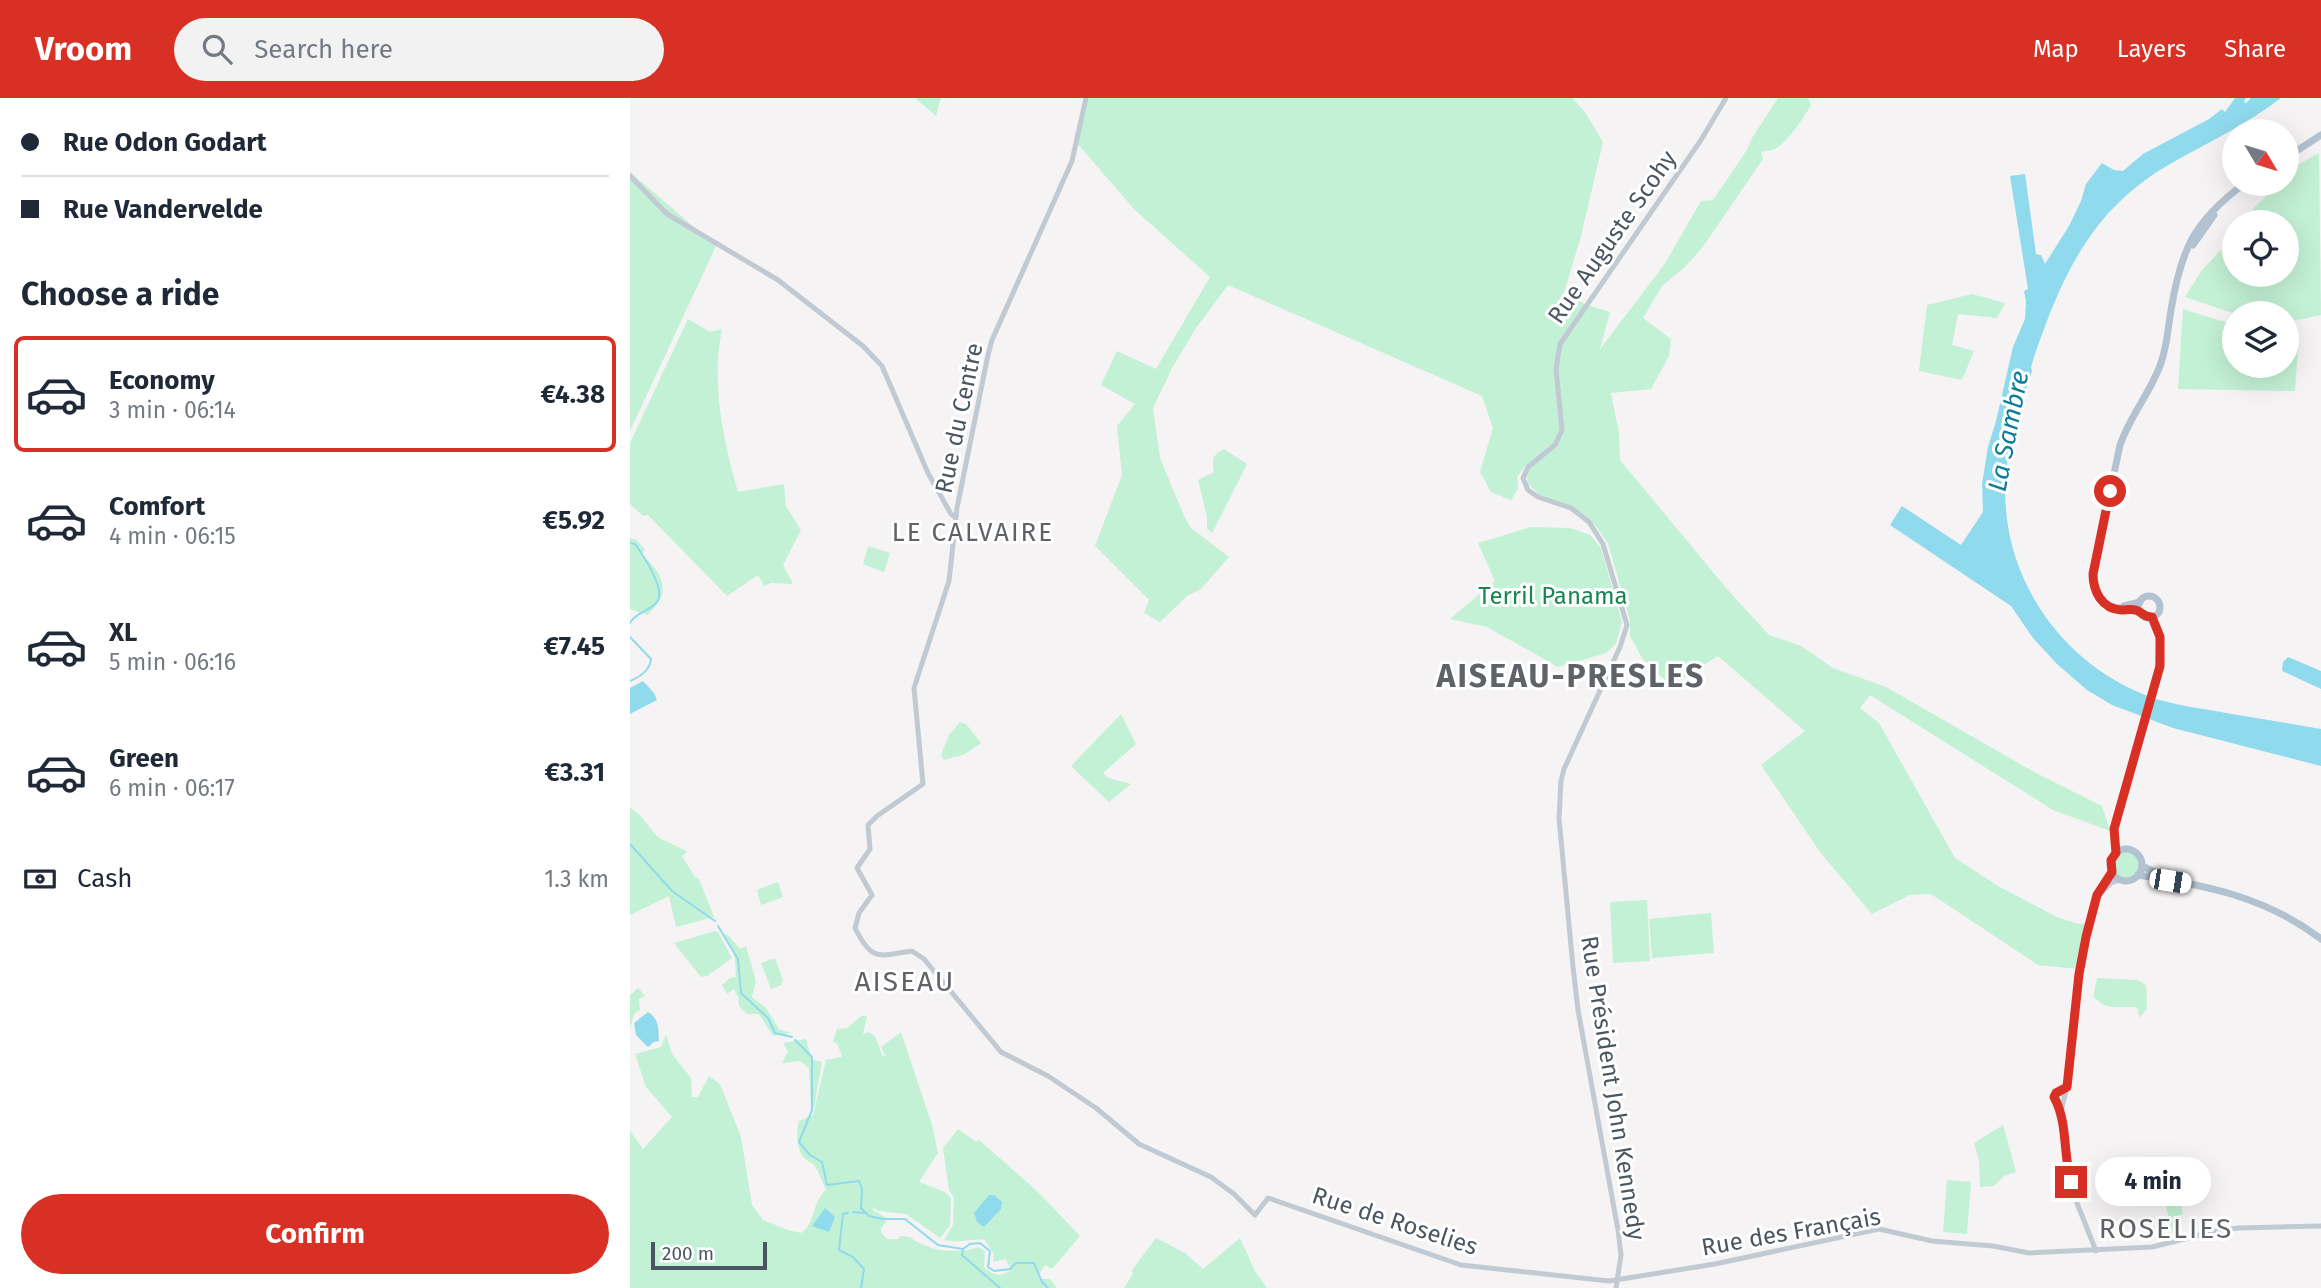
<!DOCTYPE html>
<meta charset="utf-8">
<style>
:root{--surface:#fff;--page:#f2f2f3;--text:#1f2937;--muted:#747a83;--line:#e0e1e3;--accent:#d93025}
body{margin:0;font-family:"Fira Sans",sans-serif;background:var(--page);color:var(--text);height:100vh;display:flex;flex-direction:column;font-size:26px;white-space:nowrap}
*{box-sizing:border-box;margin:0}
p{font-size:23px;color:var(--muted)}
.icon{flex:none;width:38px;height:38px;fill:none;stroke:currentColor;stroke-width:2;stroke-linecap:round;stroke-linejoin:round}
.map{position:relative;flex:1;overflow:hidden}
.panel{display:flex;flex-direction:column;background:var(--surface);width:630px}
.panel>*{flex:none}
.top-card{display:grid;align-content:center;height:154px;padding:0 21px;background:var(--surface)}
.needle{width:46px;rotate:128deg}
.controls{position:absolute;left:1592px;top:21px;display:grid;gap:14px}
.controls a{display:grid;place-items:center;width:77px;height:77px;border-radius:50%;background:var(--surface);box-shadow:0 7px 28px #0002;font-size:35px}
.scale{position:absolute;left:21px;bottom:18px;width:116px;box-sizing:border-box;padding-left:7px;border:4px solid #4a5661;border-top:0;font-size:19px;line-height:24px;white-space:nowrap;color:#4a5661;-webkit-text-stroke:5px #fff;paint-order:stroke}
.end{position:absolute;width:32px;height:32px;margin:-16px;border:9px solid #d93025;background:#fff;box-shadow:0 0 0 4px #fff}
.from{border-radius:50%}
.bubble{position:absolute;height:49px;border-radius:24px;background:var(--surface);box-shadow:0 7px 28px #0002;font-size:23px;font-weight:700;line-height:49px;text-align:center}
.car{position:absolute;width:21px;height:42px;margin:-21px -10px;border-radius:9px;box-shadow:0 0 5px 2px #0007;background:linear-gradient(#fff 24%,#345 0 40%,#fff 0 76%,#345 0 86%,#fff 0)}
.top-card b{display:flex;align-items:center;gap:24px;height:66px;font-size:26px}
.top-card b+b{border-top:2px solid var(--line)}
.top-card i{width:18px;height:18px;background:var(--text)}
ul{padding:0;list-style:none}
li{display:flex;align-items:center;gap:21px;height:116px;margin:0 14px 10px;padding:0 7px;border:4px solid transparent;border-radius:10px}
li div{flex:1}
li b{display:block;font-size:26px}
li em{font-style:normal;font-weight:700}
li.selected{border-color:var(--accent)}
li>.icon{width:63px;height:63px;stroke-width:1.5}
h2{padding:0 21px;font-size:32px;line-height:84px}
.pay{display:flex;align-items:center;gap:18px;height:77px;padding:0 21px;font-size:26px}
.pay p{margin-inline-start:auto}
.button{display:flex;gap:14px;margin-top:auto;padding:14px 21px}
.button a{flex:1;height:80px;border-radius:42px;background:var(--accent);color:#fff;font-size:28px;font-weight:700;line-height:80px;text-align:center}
header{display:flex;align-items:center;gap:42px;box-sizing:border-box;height:98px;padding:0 35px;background:var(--accent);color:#fff}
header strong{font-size:33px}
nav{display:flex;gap:38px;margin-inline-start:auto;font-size:24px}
.search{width:490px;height:63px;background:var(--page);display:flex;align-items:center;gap:18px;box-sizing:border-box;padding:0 24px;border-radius:38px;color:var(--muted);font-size:26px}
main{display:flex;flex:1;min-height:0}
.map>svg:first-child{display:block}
.green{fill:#c3f1d5}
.water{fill:#90daee}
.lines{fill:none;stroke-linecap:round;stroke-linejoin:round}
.stream{stroke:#90daee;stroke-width:2}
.minor{stroke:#c1cad2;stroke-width:5}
.major{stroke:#b3c2d1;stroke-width:7}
.route{stroke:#d93025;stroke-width:9}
.labels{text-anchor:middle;stroke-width:6;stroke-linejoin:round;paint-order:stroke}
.street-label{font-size:24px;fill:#4a5661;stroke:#fff}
.park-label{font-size:24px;fill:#17864f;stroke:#fff}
.water-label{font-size:26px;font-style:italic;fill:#0c7c9b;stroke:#fff}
.neighbourhood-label{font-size:26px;letter-spacing:2px;fill:#5f6368;stroke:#fff}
.quarter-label{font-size:28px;letter-spacing:2px;fill:#5f6368;stroke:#fff}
.district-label{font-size:32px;font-weight:bold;letter-spacing:2px;fill:#5f6368;stroke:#fff}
</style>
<header>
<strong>Vroom</strong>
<div class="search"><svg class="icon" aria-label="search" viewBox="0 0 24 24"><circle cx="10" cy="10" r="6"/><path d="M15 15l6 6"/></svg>Search here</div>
<nav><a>Map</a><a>Layers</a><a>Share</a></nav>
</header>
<main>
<section class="panel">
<div class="top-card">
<b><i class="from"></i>Rue Odon Godart</b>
<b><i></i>Rue Vandervelde</b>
</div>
<h2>Choose a ride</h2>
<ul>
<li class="selected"><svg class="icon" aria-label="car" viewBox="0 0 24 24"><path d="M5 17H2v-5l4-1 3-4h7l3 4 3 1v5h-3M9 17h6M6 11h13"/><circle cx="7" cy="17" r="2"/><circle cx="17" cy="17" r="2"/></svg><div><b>Economy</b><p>3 min · 06:14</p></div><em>€4.38</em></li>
<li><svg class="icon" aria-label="car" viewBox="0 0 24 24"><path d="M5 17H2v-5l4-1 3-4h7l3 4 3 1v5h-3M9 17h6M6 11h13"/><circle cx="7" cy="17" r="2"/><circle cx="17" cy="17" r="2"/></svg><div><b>Comfort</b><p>4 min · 06:15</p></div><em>€5.92</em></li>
<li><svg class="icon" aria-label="car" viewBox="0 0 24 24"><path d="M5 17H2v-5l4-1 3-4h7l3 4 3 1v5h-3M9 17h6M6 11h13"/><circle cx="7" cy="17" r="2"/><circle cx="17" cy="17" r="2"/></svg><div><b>XL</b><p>5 min · 06:16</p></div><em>€7.45</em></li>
<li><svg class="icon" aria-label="car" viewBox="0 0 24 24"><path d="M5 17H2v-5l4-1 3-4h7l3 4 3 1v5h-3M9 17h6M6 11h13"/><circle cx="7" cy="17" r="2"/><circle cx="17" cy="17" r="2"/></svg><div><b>Green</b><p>6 min · 06:17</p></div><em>€3.31</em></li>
</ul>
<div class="pay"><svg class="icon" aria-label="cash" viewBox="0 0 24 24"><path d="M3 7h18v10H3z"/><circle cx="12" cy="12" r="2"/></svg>Cash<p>1.3 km</p></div>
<div class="button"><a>Confirm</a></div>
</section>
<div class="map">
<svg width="1691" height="1190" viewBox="0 0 1691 1190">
<rect width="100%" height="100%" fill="#f5f3f3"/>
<g class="green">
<polygon points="285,0 311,0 306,18"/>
<path d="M456,0H942L955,14L973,44L951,138L934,195L957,207L980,214L970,251L1034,167L1071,103L1083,102L1117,52L1122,40L1148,0H1178L1181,7C1174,19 1156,48 1142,52C1139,53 1135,53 1131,54L1133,61L1072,150L1055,169L1032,188L1013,220L1041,241L1039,258L1021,291L981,295L989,335L990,362L1096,490L1139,537L1171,548L1203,570L1256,589L1404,674L1472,708L1480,733L1423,712L1240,597L1230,610L1249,625L1325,760L1368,788L1427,819L1448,826L1456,825L1448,871L1408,867L1301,796L1280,797L1242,816L1190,754L1131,667L1175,633L1088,558L1041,588L1012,560L1000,538V523L978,445L965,427L950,414L909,397L898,385L895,368L887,379L888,391L881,402L861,394L850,374L863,330L852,298L598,187L566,230L542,270L523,310L530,360L555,420L561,430L599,459L571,491L557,498L530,524L514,515L519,502L465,448L492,377L487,328L505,306L471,287L487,253L526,271L580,179L504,111L447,45Z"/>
<polygon points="1689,55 1691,217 1657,224 1657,215 1605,216 1555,199 1572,172 1605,137 1605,177 1657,177 1657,124 1614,124 1625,109 1648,86 1657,86 1657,77 1666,68"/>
<polygon points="0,74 86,148 0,333"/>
<polygon points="1342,196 1375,205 1367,220 1328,216 1322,247 1344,253 1332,282 1289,273 1297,207"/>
<polygon points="1553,211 1605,227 1605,268 1657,268 1657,246 1668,250 1665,293 1548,291"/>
<path d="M58,221L80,234L92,231C81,285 93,342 108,394L154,386L156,408L171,432L153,467L163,486L141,485L134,488L128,477L97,498L18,417L13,418L0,406V345Z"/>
<path d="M594,351L617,366L582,435L577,430V419L568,382L584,374C582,360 582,358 594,351Z"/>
<polygon points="901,429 940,430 960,437 971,450 992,524 986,546 976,555 928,569 857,529 820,521 865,483 848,445"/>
<path d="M0,440L7,442L15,452L11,457C23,466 36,480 32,497C30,504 22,511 18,517L0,511Z"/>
<polygon points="238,448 260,455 254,474 233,466"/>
<polygon points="491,616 506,646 473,675 478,680 501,686 479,704 441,668"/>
<polygon points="330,624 336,626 351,645 335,656 314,662 311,657 319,637"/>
<path d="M0,710C13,717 17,728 27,738C34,744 48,747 57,754L52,758L64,778L69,781L84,819L46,829L39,798L0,817Z"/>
<circle cx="1496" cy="767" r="13"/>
<polygon points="148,784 153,799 131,807 127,792"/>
<polygon points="1017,802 1020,863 983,865 980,804"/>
<polygon points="1081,815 1084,855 1022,860 1019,821"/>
<polygon points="85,833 88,834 102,860 77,878 71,879 44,845"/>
<polygon points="95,837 98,837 110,851 116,848 126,883 122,899 136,910 149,931 161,935 143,938 129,916 117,916 109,908 108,899 104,891 97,896 92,887 100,880 106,879 105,860"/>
<polygon points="145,860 153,882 151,887 141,891 131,865"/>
<polygon points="1467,880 1508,882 1516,887 1517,911 1509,920 1508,911 1505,909 1483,909 1474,907 1463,899"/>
<polygon points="8,890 15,898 9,901 10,912 4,916 0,931 0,897"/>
<path d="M231,918H237L233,936L239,934L245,938L252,957L258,959L254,956L251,949L271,934L302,1027L308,1055L289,1084L315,1094L321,1100L320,1128L310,1140L276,1116L248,1113L241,1108L244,1113L255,1119L256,1124L251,1130V1135L258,1141H268L271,1138C280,1137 284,1143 292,1146C307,1154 333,1155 348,1149L355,1153L354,1169C363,1177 370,1180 381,1172L376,1161L363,1164L364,1156L355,1142C341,1140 328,1146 314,1142L323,1127L324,1100L319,1092L313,1050L328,1031L346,1044L349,1042L408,1094L450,1138L422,1171L415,1167L408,1178L409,1181H420L427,1190H0V1033L13,1051L42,1019L16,989L5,956L31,949L36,936L42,956L61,980L62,999H68L79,978L90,986L111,1039L122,1107L133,1122L158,1132L171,1135C186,1125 182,1103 196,1092C192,1084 189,1073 184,1067C181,1064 177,1063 175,1061C166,1052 166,1033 169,1023L183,1017L196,962L212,959L208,947L203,943L207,931L217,930Z"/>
<polygon points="176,941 181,961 192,964 184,1009 181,1008 179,970 170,963 152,965 158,953 153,945"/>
<polygon points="1373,1027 1386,1074 1374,1078 1364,1088 1350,1089 1349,1063 1344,1045"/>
<polygon points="1317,1082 1341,1084 1337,1136 1313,1134"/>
<polygon points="1551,1105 1553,1116 1543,1119 1549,1139 1544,1141 1536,1108"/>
<polygon points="526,1140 555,1155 573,1171 610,1140 625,1173 637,1190 494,1190 503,1176 502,1172"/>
</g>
<g class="water">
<path d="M1605,0H1616L1614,4L1616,5L1621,0H1651C1615,28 1574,46 1535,69C1460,114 1431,180 1404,259L1401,269L1402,273L1395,295L1385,342L1381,345C1355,454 1419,563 1523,600C1545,607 1568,610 1591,614C1624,620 1658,625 1691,631V668L1543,630L1482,607L1457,592L1427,566L1403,540L1381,508L1260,427L1272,408L1331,447L1353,414L1352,386L1358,349L1366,323L1383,249L1395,221L1396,203L1394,193L1398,191L1380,78L1395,76L1406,156L1411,157L1415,166L1439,128L1451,103L1456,86L1472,65L1484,72L1493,73L1513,56L1579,21L1592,11L1595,14Z"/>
<polygon points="1658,559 1691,573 1691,591 1652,573 1653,564"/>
<polygon points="13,583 24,595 27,602 0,616 0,590"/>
<path d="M18,914C30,921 28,932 29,943L24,944L18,949L6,937L4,925Z"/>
<polygon points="359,1097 364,1097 372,1104 371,1111 354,1129 347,1124 344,1115"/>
<polygon points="195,1110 205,1119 199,1134 182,1128"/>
</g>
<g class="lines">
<g class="stream">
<path d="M0,445L5,446C13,457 38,494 26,505C18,514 6,514 0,525"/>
<path d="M0,539L21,561C20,572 10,579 0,583"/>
<polyline points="0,746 42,793 85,823"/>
<polyline points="88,828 108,861 111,895 138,920 145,935 162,939"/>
<polyline points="165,942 182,959 182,1012 169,1044 180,1057 192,1064 197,1087 229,1083 232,1091 231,1110 239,1118 252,1121 275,1121 308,1147 333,1151 340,1146 350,1145 360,1153 358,1169 364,1173 380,1171 386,1165 404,1165 412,1184 418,1190"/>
<polyline points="223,1114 236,1115"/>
<polyline points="218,1115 213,1116 209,1152 223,1159 234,1171 231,1190"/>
<polyline points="333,1153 332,1157 370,1190"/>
</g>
<g class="minor">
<path d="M456,0L442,63L362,242L358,257L327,410L319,483L284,590L293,686L247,718L238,727L240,751L227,770L242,797L229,815L225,830C242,864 248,858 282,853L294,861L371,954L418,978L466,1010L509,1046L581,1079L604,1096L625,1117L638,1100L831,1167L979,1183L1085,1166L1249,1131L1302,1143L1363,1148L1399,1155L1522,1149L1591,1132L1609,1130L1691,1128"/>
<polyline points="0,78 37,116 148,182 233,248 252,268 298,375 321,416 325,419"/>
<polyline points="1472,794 1481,785 1490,782"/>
<polyline points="1431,1013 1424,999 1428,994 1434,997"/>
<polyline points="1466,1153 1445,1100 1436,1069 1431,1013 1437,989 1449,876 1456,839 1467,797 1482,774"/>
<polyline points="986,1190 991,1157 988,1132 948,912 943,869 929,720 931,683 934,671 990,549 997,527 973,446 959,424 941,410 908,399 898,392 893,380 898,369 925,347 932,332 926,271 930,246 1071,42 1096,0"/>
</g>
<g class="major">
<polyline points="1657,59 1691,37"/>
<polyline points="1563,147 1584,117"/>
<circle cx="1519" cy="509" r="11"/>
<polyline points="1494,508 1510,504"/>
<path d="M1510,513C1484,508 1463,514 1463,476L1490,347C1501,316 1521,294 1531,265C1537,248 1538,230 1541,212C1551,151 1564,123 1614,86"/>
<circle cx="1496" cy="767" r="16"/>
<polyline points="1486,755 1484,731 1528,578 1530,539 1522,519"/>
<polyline points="1512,768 1531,777"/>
<path d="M1508,777C1576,787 1636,799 1691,841"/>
</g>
</g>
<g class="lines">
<path class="route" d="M1441,1084C1433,1057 1438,1024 1424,999L1426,995L1437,989L1449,876L1456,839L1467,797L1482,774L1481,762L1486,755L1484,731L1530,568V539L1522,519C1514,519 1514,516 1508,513C1503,510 1496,512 1491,512C1472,511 1463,493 1463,476L1480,393"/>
</g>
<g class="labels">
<g class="street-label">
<text transform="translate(982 139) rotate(-55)" y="8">Rue Auguste Scohy</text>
<text transform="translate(329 320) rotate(-78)" y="8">Rue du Centre</text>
<text transform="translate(983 990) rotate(81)" y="8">Rue Président John Kennedy</text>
<text transform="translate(765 1123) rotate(18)" y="8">Rue de Roselies</text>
<text transform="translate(1161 1134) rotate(-10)" y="8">Rue des Français</text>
</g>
<g class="park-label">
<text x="923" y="506">Terril Panama</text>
</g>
<g class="water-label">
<text transform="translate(1378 333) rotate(-79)" y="9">La Sambre</text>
</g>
<g class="neighbourhood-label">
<text x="343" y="443">LE CALVAIRE</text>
</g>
<g class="quarter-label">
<text x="275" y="893">AISEAU</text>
<text x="1536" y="1140">ROSELIES</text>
</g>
<g class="district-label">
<text x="941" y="589">AISEAU-PRESLES</text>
</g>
</g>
</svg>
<div class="controls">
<a><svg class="needle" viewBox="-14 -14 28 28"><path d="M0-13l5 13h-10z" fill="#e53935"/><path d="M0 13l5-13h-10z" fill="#747a83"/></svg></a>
<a><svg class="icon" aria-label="locate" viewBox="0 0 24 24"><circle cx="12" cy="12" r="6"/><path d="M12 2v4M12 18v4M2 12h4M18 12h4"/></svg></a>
<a><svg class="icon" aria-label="layers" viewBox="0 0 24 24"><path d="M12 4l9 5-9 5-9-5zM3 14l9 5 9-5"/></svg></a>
</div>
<div class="scale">200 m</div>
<i class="end from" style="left:1480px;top:393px"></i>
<i class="end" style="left:1441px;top:1084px"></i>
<div class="bubble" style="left:1465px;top:1059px;width:116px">4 min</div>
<i class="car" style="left:1540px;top:783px;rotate:99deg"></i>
</div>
</main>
